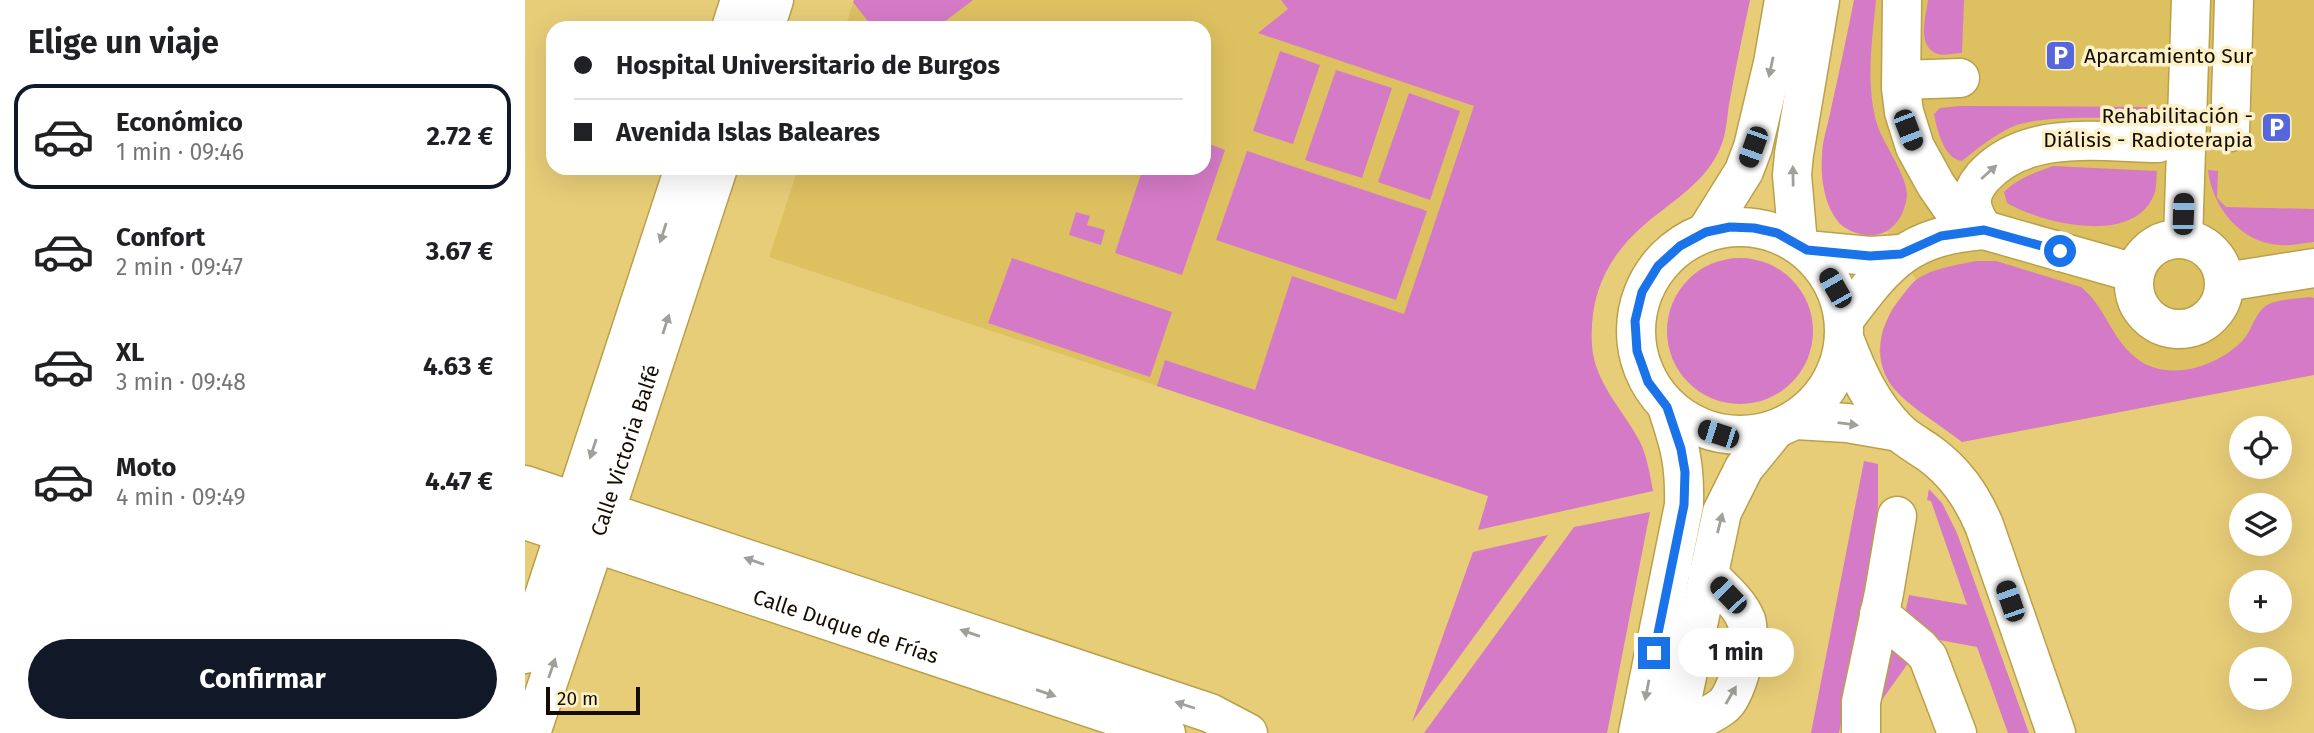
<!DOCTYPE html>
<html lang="es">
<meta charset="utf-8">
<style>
:root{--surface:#fff;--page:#f6f6f6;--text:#202124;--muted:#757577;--line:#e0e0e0;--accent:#111827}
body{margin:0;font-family:"Fira Sans",sans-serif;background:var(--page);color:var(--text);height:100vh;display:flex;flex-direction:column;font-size:26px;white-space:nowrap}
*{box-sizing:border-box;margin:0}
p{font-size:23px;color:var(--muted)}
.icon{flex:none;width:38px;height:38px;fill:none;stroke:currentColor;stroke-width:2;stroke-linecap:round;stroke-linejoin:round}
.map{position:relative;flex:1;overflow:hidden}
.sheet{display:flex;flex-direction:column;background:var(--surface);width:525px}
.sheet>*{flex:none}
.hud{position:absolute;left:21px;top:21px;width:665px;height:154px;border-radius:21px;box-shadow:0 7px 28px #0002;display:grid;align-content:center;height:154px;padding:0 28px;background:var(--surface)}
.fabs{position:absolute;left:1704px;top:416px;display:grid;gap:14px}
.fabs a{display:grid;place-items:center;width:63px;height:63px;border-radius:50%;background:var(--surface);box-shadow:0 7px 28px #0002;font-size:35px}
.scale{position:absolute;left:21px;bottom:18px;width:94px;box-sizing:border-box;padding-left:7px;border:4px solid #150e00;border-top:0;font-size:19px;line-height:24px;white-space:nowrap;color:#150e00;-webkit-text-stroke:5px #fcf0c7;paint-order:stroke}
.end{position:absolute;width:32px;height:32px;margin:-16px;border:9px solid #1a73e8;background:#fff;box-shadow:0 0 0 4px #fff}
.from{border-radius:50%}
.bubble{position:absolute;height:49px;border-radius:24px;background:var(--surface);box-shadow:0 7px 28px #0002;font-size:23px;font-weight:700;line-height:49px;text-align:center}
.car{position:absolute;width:21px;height:42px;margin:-21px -10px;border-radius:9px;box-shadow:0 0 5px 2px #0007;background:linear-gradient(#222 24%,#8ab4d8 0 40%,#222 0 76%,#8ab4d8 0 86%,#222 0)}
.hud b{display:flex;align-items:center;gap:24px;height:66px;font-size:26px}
.hud b+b{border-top:2px solid var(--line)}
.hud i{width:18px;height:18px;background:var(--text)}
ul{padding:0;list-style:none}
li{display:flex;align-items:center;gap:21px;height:105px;margin:0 14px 10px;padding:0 14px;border:4px solid transparent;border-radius:21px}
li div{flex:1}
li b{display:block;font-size:26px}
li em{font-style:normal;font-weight:700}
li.current{border-color:var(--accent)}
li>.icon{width:63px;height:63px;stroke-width:1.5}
h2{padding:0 28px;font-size:32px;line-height:84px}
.cta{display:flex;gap:14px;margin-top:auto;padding:14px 28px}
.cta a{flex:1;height:80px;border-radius:42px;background:var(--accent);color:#fff;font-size:28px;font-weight:700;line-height:80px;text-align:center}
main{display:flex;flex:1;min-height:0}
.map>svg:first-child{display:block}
.built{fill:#ddc161}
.green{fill:#d57ac7}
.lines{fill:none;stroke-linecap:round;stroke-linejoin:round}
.minor-casing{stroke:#baa04a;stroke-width:41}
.major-casing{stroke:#baa04a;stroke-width:41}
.minor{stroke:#fff;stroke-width:38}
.major{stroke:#fff;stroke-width:38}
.oneway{fill:#a19f99}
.route{stroke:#1a73e8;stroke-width:9}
.labels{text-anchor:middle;stroke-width:7;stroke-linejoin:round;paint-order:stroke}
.poi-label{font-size:21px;fill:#150e00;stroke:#fcf0c7;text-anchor:start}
.street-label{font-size:21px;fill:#150e00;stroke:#fcf0c7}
</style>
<main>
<section class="sheet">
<h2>Elige un viaje</h2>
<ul>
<li class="current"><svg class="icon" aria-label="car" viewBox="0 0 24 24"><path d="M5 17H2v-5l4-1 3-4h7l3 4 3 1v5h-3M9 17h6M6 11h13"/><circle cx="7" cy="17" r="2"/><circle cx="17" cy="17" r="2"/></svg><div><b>Económico</b><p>1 min · 09:46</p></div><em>2.72 €</em></li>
<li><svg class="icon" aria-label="car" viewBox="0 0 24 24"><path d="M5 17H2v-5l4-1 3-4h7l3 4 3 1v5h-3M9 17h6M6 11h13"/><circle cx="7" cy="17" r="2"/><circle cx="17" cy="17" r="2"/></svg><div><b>Confort</b><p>2 min · 09:47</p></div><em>3.67 €</em></li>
<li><svg class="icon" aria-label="car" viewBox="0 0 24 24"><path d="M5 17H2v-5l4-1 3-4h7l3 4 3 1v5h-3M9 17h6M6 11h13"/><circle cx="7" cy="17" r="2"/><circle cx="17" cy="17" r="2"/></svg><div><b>XL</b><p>3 min · 09:48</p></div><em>4.63 €</em></li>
<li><svg class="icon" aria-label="car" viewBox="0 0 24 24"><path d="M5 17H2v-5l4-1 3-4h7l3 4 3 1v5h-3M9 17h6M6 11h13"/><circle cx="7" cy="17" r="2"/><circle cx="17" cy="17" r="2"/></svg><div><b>Moto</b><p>4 min · 09:49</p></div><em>4.47 €</em></li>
</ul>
<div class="cta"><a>Confirmar</a></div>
</section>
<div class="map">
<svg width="1789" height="733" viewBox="0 0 1789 733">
<rect width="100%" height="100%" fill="#e8cd78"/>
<g class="built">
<polygon points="329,0 1024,0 976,500 244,257 273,168 679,168 679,28 320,28"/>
<polygon points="1329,0 1789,0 1789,375 1437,442 1379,399 1360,375 1354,351 1357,331 1366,310 1391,280 1362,231 1340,235 1326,231 1314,224 1305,207 1298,184 1297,155"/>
</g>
<g class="green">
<polygon points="329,0 448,0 411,28 348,28 328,2"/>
<path d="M756,0H1225C1218,33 1211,66 1205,99C1202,114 1202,132 1196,146C1182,182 1147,201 1119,225C1081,258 1064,296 1067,346C1070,383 1098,410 1114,440C1122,455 1125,475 1128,491L953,530L963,496L632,386L640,360L730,390L767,276L879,314L949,106L733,33L763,9Z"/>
<path d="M1329,0H1351C1347,42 1340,86 1353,127C1360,146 1382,176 1382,195C1381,207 1376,220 1366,228C1356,237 1339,237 1326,231C1301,220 1295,181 1297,156C1297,141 1303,125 1306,109C1314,73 1322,36 1329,0Z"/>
<path d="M1403,0H1439L1437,53C1430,53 1419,56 1413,54C1391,47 1401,16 1403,0Z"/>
<polygon points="755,51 795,65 768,144 728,131"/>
<polygon points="811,70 867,88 837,178 780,160"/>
<polygon points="884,93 935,111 905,200 853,182"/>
<path d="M1435,106L1633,107V119C1596,119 1518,113 1487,127C1469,135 1452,149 1437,161C1419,159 1412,130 1409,114L1415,108Z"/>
<polygon points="679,142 700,150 657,275 590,253 618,168 679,168"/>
<polygon points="722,151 902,211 871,300 691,240"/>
<path d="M1528,166L1632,171C1631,177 1632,186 1630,192C1612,247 1518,224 1482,203L1479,192C1493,178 1509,173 1528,166Z"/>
<path d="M1683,170L1693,171L1692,198L1701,207L1789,209V242C1778,243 1767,246 1755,245C1716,243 1687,207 1683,170Z"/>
<polygon points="551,212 565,216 562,225 580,230 576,245 544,235"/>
<circle cx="1215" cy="331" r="73"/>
<polygon points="487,258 647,312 625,377 463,323"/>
<path d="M1452,261H1471L1556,287C1580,306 1586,338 1611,358C1642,383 1693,367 1718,340C1727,331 1730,312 1742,305C1753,299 1771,299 1784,297L1789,298V375L1437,442C1416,425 1382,406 1366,385C1346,355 1356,322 1377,296C1381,291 1386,284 1391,280C1405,269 1435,264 1452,261Z"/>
<polygon points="1339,461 1353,464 1353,502 1350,553 1314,733 1286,733"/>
<polygon points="1404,489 1417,503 1432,533 1504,733 1483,733 1452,647 1409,639 1380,613 1384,595 1442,605 1406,501 1402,500"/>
<polygon points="1125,512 1082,733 899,733 1049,527"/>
<polygon points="1023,535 887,722 948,552"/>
<polygon points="1364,640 1386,659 1352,707"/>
</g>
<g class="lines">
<defs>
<g id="minor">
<polyline points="1377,0 1376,88 1379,112 1390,147 1411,185 1427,208 1459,230 1610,273"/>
<polyline points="206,28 215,0"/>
<polyline points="240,28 249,0"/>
<polyline points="1377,80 1435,78"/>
<polyline points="1705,132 1709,0"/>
<path d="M1459,230C1445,210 1441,197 1458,177C1501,129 1575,142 1633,143"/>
<polyline points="1658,239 1666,0"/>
<circle cx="1654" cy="284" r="45"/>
<polyline points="1281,250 1345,256 1376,254"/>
<polyline points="1700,282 1789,268"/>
<path d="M1319,320C1363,262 1382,236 1459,230"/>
<path d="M1319,338C1332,372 1346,404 1373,431C1381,439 1394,446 1404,453C1430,472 1446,495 1459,525L1531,733"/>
<polyline points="1271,420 1322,423 1374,432"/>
<polyline points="0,485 685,713 723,733"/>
<path id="s1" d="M0,520L641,733"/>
<polyline points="1354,614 1395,648 1403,657 1432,733"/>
<polyline points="0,654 159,168"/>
<path d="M1150,731C1166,723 1184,717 1198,706C1212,696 1227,636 1221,620C1214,602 1196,588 1183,574"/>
<path id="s2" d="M6,733L70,543L193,168"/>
<polyline points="1336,733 1336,702 1359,593 1372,516"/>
</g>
<g id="major">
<circle cx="1215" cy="331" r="104"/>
<polyline points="1181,232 1219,171 1228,147 1248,63 1259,0"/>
<polyline points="1273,244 1267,175 1269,154 1295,0"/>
<path d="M1113,733L1159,505C1160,464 1155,446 1142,407"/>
<polyline points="1150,733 1197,512 1219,468 1250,430"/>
</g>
</defs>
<use href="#minor" class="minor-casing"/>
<use href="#major" class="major-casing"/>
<use href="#minor" class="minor"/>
<use href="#major" class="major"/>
</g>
<defs><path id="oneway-solid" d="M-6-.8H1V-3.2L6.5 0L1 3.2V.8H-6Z" transform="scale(1.75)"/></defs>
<g class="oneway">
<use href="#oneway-solid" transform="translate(1246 67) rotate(102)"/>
<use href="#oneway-solid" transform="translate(1464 172) rotate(-42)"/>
<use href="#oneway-solid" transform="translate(1268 176) rotate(-91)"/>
<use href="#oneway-solid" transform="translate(138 233) rotate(108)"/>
<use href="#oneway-solid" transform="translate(141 324) rotate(-72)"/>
<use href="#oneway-solid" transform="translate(1323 424) rotate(7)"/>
<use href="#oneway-solid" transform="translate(68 449) rotate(108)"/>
<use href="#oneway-solid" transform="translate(1195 523) rotate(-76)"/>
<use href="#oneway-solid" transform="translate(229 561) rotate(-161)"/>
<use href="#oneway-solid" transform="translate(445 633) rotate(-161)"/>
<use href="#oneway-solid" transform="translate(27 668) rotate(-71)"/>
<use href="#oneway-solid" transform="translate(1122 690) rotate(101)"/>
<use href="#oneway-solid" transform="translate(521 693) rotate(19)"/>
<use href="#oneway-solid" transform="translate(1206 695) rotate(-60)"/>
<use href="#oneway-solid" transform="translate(660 705) rotate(-162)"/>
</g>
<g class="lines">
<polyline class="route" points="1129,653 1159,505 1160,472 1156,449 1142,407 1123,382 1112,351 1110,321 1117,292 1133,266 1155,246 1181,232 1205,227 1229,228 1252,233 1282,250 1345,256 1376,254 1416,236 1459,230 1535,251"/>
</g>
<defs>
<symbol id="parking-square" viewBox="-11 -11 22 22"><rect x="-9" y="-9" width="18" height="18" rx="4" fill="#5667de" stroke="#fcf0c7"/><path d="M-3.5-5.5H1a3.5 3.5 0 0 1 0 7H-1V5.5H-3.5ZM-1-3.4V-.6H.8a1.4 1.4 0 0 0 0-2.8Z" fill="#fff"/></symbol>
</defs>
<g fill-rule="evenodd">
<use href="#parking-square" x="1518" y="38" width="35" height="35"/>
<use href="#parking-square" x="1734" y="110" width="35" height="35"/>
</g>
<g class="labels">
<g class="poi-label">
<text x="1559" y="63">Aparcamiento Sur</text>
<text x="1728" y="123" text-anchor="end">Rehabilitación -<tspan x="1728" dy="24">Diálisis - Radioterapia</tspan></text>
</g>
<g class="street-label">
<text dy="7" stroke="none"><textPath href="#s2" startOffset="298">Calle Victoria Balfé</textPath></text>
<text dy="7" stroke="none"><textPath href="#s1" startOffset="338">Calle Duque de Frías</textPath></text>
</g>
</g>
</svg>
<div class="fabs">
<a><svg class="icon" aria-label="locate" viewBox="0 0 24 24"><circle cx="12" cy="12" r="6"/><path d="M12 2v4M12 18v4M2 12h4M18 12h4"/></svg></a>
<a><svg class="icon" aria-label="layers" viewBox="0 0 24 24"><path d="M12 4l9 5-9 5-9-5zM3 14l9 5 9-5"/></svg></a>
<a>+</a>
<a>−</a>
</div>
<div class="scale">20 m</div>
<i class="end from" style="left:1535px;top:251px"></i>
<i class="end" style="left:1129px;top:653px"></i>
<div class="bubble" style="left:1153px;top:628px;width:116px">1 min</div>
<i class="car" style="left:1383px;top:130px;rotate:159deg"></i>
<i class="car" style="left:1228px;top:147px;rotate:200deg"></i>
<i class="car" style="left:1658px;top:214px;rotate:2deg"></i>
<i class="car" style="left:1310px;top:288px;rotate:330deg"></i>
<i class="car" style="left:1193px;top:434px;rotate:288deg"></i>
<i class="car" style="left:1203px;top:595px;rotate:316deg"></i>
<i class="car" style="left:1485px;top:601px;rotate:341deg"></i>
<div class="hud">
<b><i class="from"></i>Hospital Universitario de Burgos</b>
<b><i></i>Avenida Islas Baleares</b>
</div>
</div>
</main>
